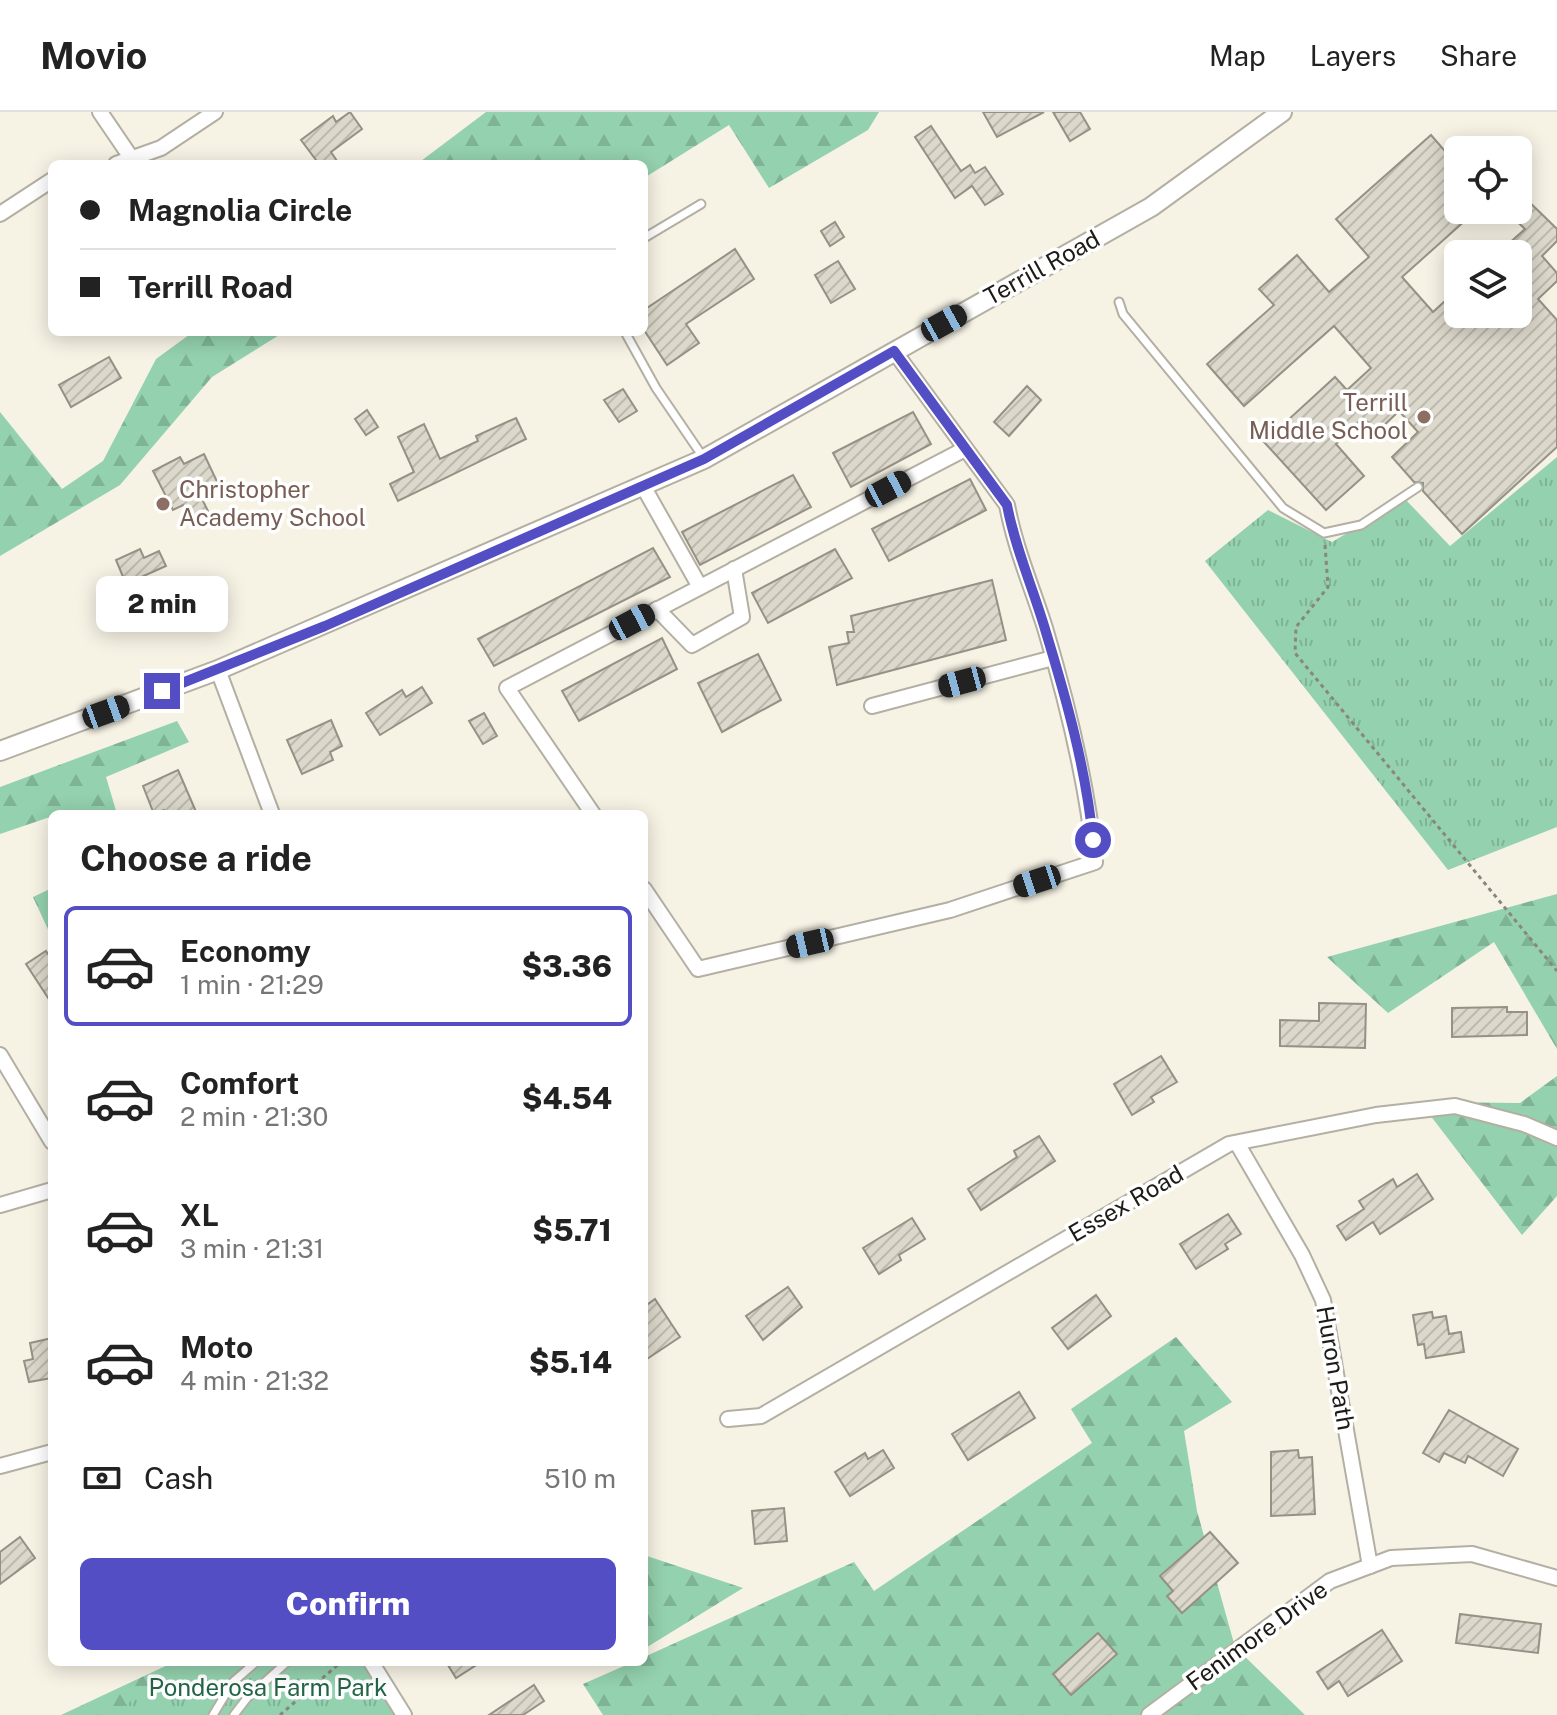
<!DOCTYPE html>
<meta charset="utf-8">
<style>
:root{--surface:#fff;--page:#f6f6f6;--text:#222;--muted:#767676;--line:#e0e0e0;--accent:#544ec5}
body{margin:0;font-family:"Public Sans",sans-serif;background:var(--page);color:var(--text);height:100vh;display:flex;flex-direction:column;font-size:30px;white-space:nowrap}
*{box-sizing:border-box;margin:0}
p{font-size:26px;color:var(--muted)}
.icon{flex:none;width:44px;height:44px;fill:none;stroke:currentColor;stroke-width:2;stroke-linecap:round;stroke-linejoin:round}
.map{position:relative;flex:1;overflow:hidden}
.drawer{position:absolute;left:48px;top:698px;width:600px;height:856px;display:flex;flex-direction:column;background:var(--surface);border-radius:12px;box-shadow:0 4px 20px #0003}
.drawer>*{flex:none}
.hud{position:absolute;left:48px;top:48px;width:600px;height:176px;border-radius:12px;box-shadow:0 4px 20px #0003;display:grid;align-content:center;height:176px;padding:0 32px;background:var(--surface)}
.controls{position:absolute;left:1444px;top:24px;display:grid;gap:16px}
.controls a{display:grid;place-items:center;width:88px;height:88px;border-radius:12px;background:var(--surface);box-shadow:0 4px 20px #0003;font-size:40px}
.end{position:absolute;width:36px;height:36px;margin:-18px;border:10px solid #544ec5;background:#fff;box-shadow:0 0 0 4px #fff}
.from{border-radius:50%}
.bubble{position:absolute;height:56px;border-radius:12px;background:var(--surface);box-shadow:0 4px 20px #0003;font-size:26px;font-weight:800;line-height:56px;text-align:center}
.car{position:absolute;width:24px;height:48px;margin:-24px -12px;border-radius:10px;box-shadow:0 0 6px 2px #0007;background:linear-gradient(#222 24%,#8ab4d8 0 40%,#222 0 76%,#8ab4d8 0 86%,#222 0)}
.hud b{display:flex;align-items:center;gap:28px;height:76px;font-size:30px}
.hud b+b{border-top:2px solid var(--line)}
.hud i{width:20px;height:20px;background:var(--text)}
ul{padding:0;list-style:none}
li{display:flex;align-items:center;gap:24px;height:120px;margin:0 16px 12px;padding:0 16px;border:4px solid transparent;border-radius:12px}
li div{flex:1}
li b{display:block;font-size:30px}
li em{font-style:normal;font-weight:800}
li.selected{border-color:var(--accent)}
li>.icon{width:72px;height:72px;stroke-width:1.5}
h2{padding:0 32px;font-size:36px;line-height:96px}
.pay{display:flex;align-items:center;gap:20px;height:88px;padding:0 32px;font-size:30px}
.pay p{margin-inline-start:auto}
.action{display:flex;gap:16px;margin-top:auto;padding:16px 32px}
.action a{flex:1;height:92px;border-radius:12px;background:var(--accent);color:#fff;font-size:32px;font-weight:800;line-height:92px;text-align:center}
header{display:flex;align-items:center;gap:48px;box-sizing:border-box;height:112px;padding:0 40px;background:var(--surface);border-bottom:2px solid var(--line)}
header strong{font-size:38px}
nav{display:flex;gap:44px;margin-inline-start:auto;font-size:28px}
.map>svg:first-child{display:block}
.forest{fill:url(#forest-firs)}
.park{fill:url(#park-tufts)}
.building{fill:url(#building-hatch);stroke:#959185;stroke-width:2}
.lines{fill:none;stroke-linecap:round;stroke-linejoin:round}
.service-casing{stroke:#b4afa3;stroke-width:11}
.minor-casing{stroke:#b4afa3;stroke-width:18}
.tertiary-casing{stroke:#b4afa3;stroke-width:22}
.path{stroke:#89867d;stroke-width:3;stroke-dasharray:4 4;stroke-linecap:butt}
.service{stroke:#fff;stroke-width:7}
.minor{stroke:#fff;stroke-width:14}
.tertiary{stroke:#fff;stroke-width:18}
.route{stroke:#544ec5;stroke-width:10}
.education-dot{fill:#8d6e63;stroke:#fff;stroke-width:3}
.labels{text-anchor:middle;stroke-width:7;stroke-linejoin:round;paint-order:stroke}
.street-label{font-size:24px;fill:#1d1b17;stroke:#fff}
.education-label{font-size:24px;fill:#785e54;stroke:#fff;text-anchor:end}
.park-label{font-size:24px;fill:#236545;stroke:#fff}
</style>
<header>
<strong>Movio</strong>
<nav><a>Map</a><a>Layers</a><a>Share</a></nav>
</header>
<div class="map">
<svg width="1557" height="1603" viewBox="0 0 1557 1603">
<defs>
<pattern id="forest-firs" width="22" height="20" patternUnits="userSpaceOnUse" patternTransform="scale(2)"><rect width="22" height="20" fill="#94d1ae"/><path d="M5 1l3.5 6h-7zM16 11l3.5 6h-7z" fill="#7fb395"/></pattern>
<pattern id="park-tufts" width="24" height="20" patternUnits="userSpaceOnUse" patternTransform="scale(2)"><rect width="24" height="20" fill="#94d1ae"/><path d="M3 7l-1-3M5 7V3M7 7l1-3M15 17l-1-3M17 17v-4M19 17l1-3" fill="none" stroke="#7fb395"/></pattern>
<pattern id="building-hatch" width="6" height="6" patternUnits="userSpaceOnUse" patternTransform="scale(2)"><rect width="6" height="6" fill="#dcd8cb"/><path d="M-1 1l2-2M0 6l6-6M5 7l2-2" fill="none" stroke="#bcb9ae"/></pattern>
</defs>
<rect width="100%" height="100%" fill="#f6f2e4"/>
<g class="forest">
<polygon points="486,0 879,0 868,18 769,76 729,13 644,66 644,52 417,52"/>
<polygon points="193,220 284,220 212,265 120,373 0,444 0,300 62,377 103,349 156,247"/>
<polygon points="177,609 189,630 106,665 117,702 52,702 52,708 50,705 0,722 0,675"/>
<polygon points="52,776 52,826 33,785"/>
<polygon points="1557,782 1557,937 1494,830 1388,901 1327,845"/>
<polygon points="1557,964 1557,1084 1522,1123 1420,990 1520,991"/>
<polygon points="1176,1225 1232,1290 1184,1319 1197,1399 1235,1535 1305,1603 603,1603 583,1572 633,1550 644,1550 644,1545 854,1450 874,1479 1092,1331 1071,1297"/>
<polygon points="644,1443 743,1476 644,1537"/>
<polygon points="174,1550 198,1550 187,1603 61,1603"/>
</g>
<g class="park">
<polygon points="1557,345 1557,715 1448,758 1205,449 1268,398 1332,430 1405,387 1450,434"/>
<polygon points="183,1550 371,1550 404,1603 112,1603"/>
</g>
<g class="building">
<polygon points="350,0 362,17 331,40 339,52 319,52 301,28 333,4 336,10"/>
<polygon points="983,0 1044,0 997,25"/>
<polygon points="1053,0 1080,0 1090,17 1070,29"/>
<polygon points="931,14 961,59 970,53 975,61 985,55 1003,82 985,93 972,74 955,86 915,25"/>
<polygon points="1431,23 1458,54 1458,98 1477,98 1402,165 1433,200 1458,177 1458,202 1518,202 1518,142 1497,142 1525,117 1505,98 1518,98 1518,79 1557,117 1557,129 1542,144 1557,161 1557,169 1538,187 1557,208 1557,335 1462,422 1423,379 1423,371 1414,370 1392,345 1418,320 1399,299 1377,320 1364,306 1336,332 1364,364 1326,398 1264,330 1335,265 1347,278 1371,256 1334,214 1244,294 1207,252 1274,193 1259,177 1297,143 1329,180 1369,145 1336,107"/>
<polygon points="835,110 844,125 830,134 821,119"/>
<polygon points="735,137 754,167 686,212 699,231 667,253 644,218 644,198"/>
<polygon points="838,149 855,177 831,191 815,163"/>
<polygon points="109,245 121,266 71,295 59,273"/>
<polygon points="1027,274 1041,288 1009,324 994,310"/>
<polygon points="623,277 637,299 619,310 604,288"/>
<polygon points="367,298 378,315 366,323 355,307"/>
<polygon points="913,300 931,332 851,375 833,341"/>
<polygon points="516,306 526,327 398,389 390,372 414,360 398,325 424,312 440,347 478,329 476,324"/>
<polygon points="204,342 220,376 201,385 208,399 191,408 183,393 173,398 153,359 180,345 184,352"/>
<polygon points="793,363 811,395 700,453 682,420"/>
<polygon points="970,367 986,398 889,449 872,417"/>
<polygon points="653,436 670,465 494,554 478,527"/>
<polygon points="140,437 144,446 159,439 166,454 126,472 116,448"/>
<polygon points="835,437 852,466 768,511 752,481"/>
<polygon points="992,468 1006,528 837,573 829,535 849,531 847,520 854,520 851,504"/>
<polygon points="662,526 677,557 579,609 562,579"/>
<polygon points="758,542 781,588 722,620 698,571"/>
<polygon points="422,575 432,591 380,623 366,601 402,578 406,585"/>
<polygon points="484,601 497,624 483,632 469,609"/>
<polygon points="331,608 342,634 330,640 333,648 302,662 287,628"/>
<polygon points="178,658 197,702 166,702 164,698 154,702 143,674"/>
<polygon points="46,839 52,848 52,892 26,852"/>
<polygon points="1319,891 1366,892 1365,936 1280,934 1280,908 1319,909"/>
<polygon points="1507,895 1507,900 1527,900 1527,923 1452,925 1452,896"/>
<polygon points="1161,944 1177,970 1151,985 1154,990 1132,1003 1114,972"/>
<polygon points="1039,1024 1055,1049 981,1098 968,1077 1017,1045 1014,1039"/>
<polygon points="1417,1062 1433,1087 1380,1122 1373,1110 1346,1128 1337,1114 1364,1097 1359,1089 1393,1067 1397,1075"/>
<polygon points="1228,1102 1241,1122 1225,1132 1228,1137 1196,1157 1180,1132"/>
<polygon points="912,1106 925,1127 899,1143 901,1148 879,1162 863,1136"/>
<polygon points="788,1175 802,1195 763,1228 746,1204"/>
<polygon points="1096,1183 1111,1204 1068,1237 1052,1216"/>
<polygon points="655,1187 680,1225 644,1249 644,1195"/>
<polygon points="1432,1200 1433,1206 1446,1204 1449,1222 1461,1220 1464,1240 1426,1246 1424,1232 1418,1233 1413,1203"/>
<polygon points="52,1226 52,1266 29,1270 24,1249 33,1247 30,1231"/>
<polygon points="1019,1280 1035,1306 968,1348 952,1322"/>
<polygon points="1449,1298 1518,1337 1503,1364 1468,1344 1465,1351 1444,1341 1439,1350 1423,1341"/>
<polygon points="883,1338 894,1356 850,1384 835,1360 865,1341 868,1347"/>
<polygon points="1298,1338 1299,1346 1312,1345 1315,1402 1271,1404 1271,1340"/>
<polygon points="784,1396 787,1429 755,1432 752,1399"/>
<polygon points="1210,1420 1238,1451 1182,1501 1167,1484 1173,1479 1160,1464"/>
<polygon points="20,1425 35,1446 0,1472 0,1440"/>
<polygon points="1460,1502 1541,1512 1538,1541 1456,1531"/>
<polygon points="1382,1518 1402,1549 1348,1584 1339,1569 1328,1577 1317,1560"/>
<polygon points="1098,1521 1117,1542 1071,1583 1053,1562"/>
<polygon points="446,1550 481,1550 456,1566"/>
<polygon points="534,1573 544,1589 523,1603 489,1603"/>
</g>
<g class="lines">
<defs>
<g id="service">
<polyline points="644,126 701,92"/>
<polyline points="1119,190 1123,202 1283,396 1324,421 1361,413 1418,375"/>
<polyline points="625,220 656,276 703,345"/>
<polyline points="213,1603 233,1570 256,1550"/>
<polyline points="234,1603 247,1586 287,1550"/>
</g>
<g id="minor">
<polyline points="100,0 132,47"/>
<polyline points="116,52 161,36 215,0"/>
<polyline points="0,102 52,68"/>
<polyline points="643,374 700,475"/>
<polyline points="657,497 692,533 742,505 734,457"/>
<polyline points="218,558 272,702"/>
<polyline points="872,594 1053,546"/>
<polyline points="593,702 507,576 965,337"/>
<path d="M644,777L698,857L950,798L1095,750C1087,670 1068,593 1045,516C1032,475 1015,436 1007,393L894,239"/>
<polyline points="0,943 52,1030"/>
<polyline points="1237,1031 1302,1143 1323,1188 1370,1454"/>
<polyline points="0,1093 52,1078"/>
<polyline points="728,1307 761,1304 1229,1032 1376,1003 1455,994 1524,1012 1557,1026"/>
<polyline points="0,1354 52,1340"/>
<polyline points="371,1550 404,1603"/>
<polyline points="1149,1603 1330,1469 1391,1446 1472,1442 1557,1466"/>
</g>
<polyline id="tertiary" points="0,639 218,558 704,347 1151,95 1282,0"/>
</defs>
<use href="#service" class="service-casing"/>
<use href="#minor" class="minor-casing"/>
<use href="#tertiary" class="tertiary-casing"/>
<g class="path">
<polyline points="1325,433 1328,475 1296,515 1295,541 1557,859"/>
<polyline points="280,1603 341,1550"/>
</g>
<use href="#service" class="service"/>
<use href="#minor" class="minor"/>
<use href="#tertiary" class="tertiary"/>
</g>
<g class="lines">
<path class="route" d="M162,579L325,514L704,347L894,239L1007,393C1015,436 1033,476 1045,517C1066,586 1086,656 1093,728"/>
</g>
<g class="education-dot">
<circle cx="1424" cy="305" r="8"/>
<circle cx="163" cy="392" r="8"/>
</g>
<g class="labels">
<g class="street-label">
<text transform="translate(1042 156) rotate(-29)" y="8">Terrill Road</text>
<text transform="translate(1126 1092) rotate(-30)" y="8">Essex Road</text>
<text transform="translate(1335 1256) rotate(80)" y="8">Huron Path</text>
<text transform="translate(1257 1524) rotate(-36)" y="8">Fenimore Drive</text>
</g>
<g class="education-label">
<text x="1408" y="299">Terrill<tspan x="1408" dy="28">Middle School</tspan></text>
<text x="179" y="386" text-anchor="start">Christopher<tspan x="179" dy="28">Academy School</tspan></text>
</g>
<g class="park-label">
<text x="268" y="1584">Ponderosa Farm Park</text>
</g>
</g>
</svg>
<div class="controls">
<a><svg class="icon" aria-label="locate" viewBox="0 0 24 24"><circle cx="12" cy="12" r="6"/><path d="M12 2v4M12 18v4M2 12h4M18 12h4"/></svg></a>
<a><svg class="icon" aria-label="layers" viewBox="0 0 24 24"><path d="M12 4l9 5-9 5-9-5zM3 14l9 5 9-5"/></svg></a>
</div>
<i class="end from" style="left:1093px;top:728px"></i>
<i class="end" style="left:162px;top:579px"></i>
<div class="bubble" style="left:96px;top:464px;width:132px">2 min</div>
<i class="car" style="left:944px;top:211px;rotate:61deg"></i>
<i class="car" style="left:888px;top:377px;rotate:62deg"></i>
<i class="car" style="left:632px;top:510px;rotate:62deg"></i>
<i class="car" style="left:962px;top:570px;rotate:255deg"></i>
<i class="car" style="left:106px;top:600px;rotate:70deg"></i>
<i class="car" style="left:1037px;top:769px;rotate:252deg"></i>
<i class="car" style="left:810px;top:831px;rotate:257deg"></i>
<div class="hud">
<b><i class="from"></i>Magnolia Circle</b>
<b><i></i>Terrill Road</b>
</div>
<section class="drawer">
<h2>Choose a ride</h2>
<ul>
<li class="selected"><svg class="icon" aria-label="car" viewBox="0 0 24 24"><path d="M5 17H2v-5l4-1 3-4h7l3 4 3 1v5h-3M9 17h6M6 11h13"/><circle cx="7" cy="17" r="2"/><circle cx="17" cy="17" r="2"/></svg><div><b>Economy</b><p>1 min · 21:29</p></div><em>$3.36</em></li>
<li><svg class="icon" aria-label="car" viewBox="0 0 24 24"><path d="M5 17H2v-5l4-1 3-4h7l3 4 3 1v5h-3M9 17h6M6 11h13"/><circle cx="7" cy="17" r="2"/><circle cx="17" cy="17" r="2"/></svg><div><b>Comfort</b><p>2 min · 21:30</p></div><em>$4.54</em></li>
<li><svg class="icon" aria-label="car" viewBox="0 0 24 24"><path d="M5 17H2v-5l4-1 3-4h7l3 4 3 1v5h-3M9 17h6M6 11h13"/><circle cx="7" cy="17" r="2"/><circle cx="17" cy="17" r="2"/></svg><div><b>XL</b><p>3 min · 21:31</p></div><em>$5.71</em></li>
<li><svg class="icon" aria-label="car" viewBox="0 0 24 24"><path d="M5 17H2v-5l4-1 3-4h7l3 4 3 1v5h-3M9 17h6M6 11h13"/><circle cx="7" cy="17" r="2"/><circle cx="17" cy="17" r="2"/></svg><div><b>Moto</b><p>4 min · 21:32</p></div><em>$5.14</em></li>
</ul>
<div class="pay"><svg class="icon" aria-label="cash" viewBox="0 0 24 24"><path d="M3 7h18v10H3z"/><circle cx="12" cy="12" r="2"/></svg>Cash<p>510 m</p></div>
<div class="action"><a>Confirm</a></div>
</section>
</div>
